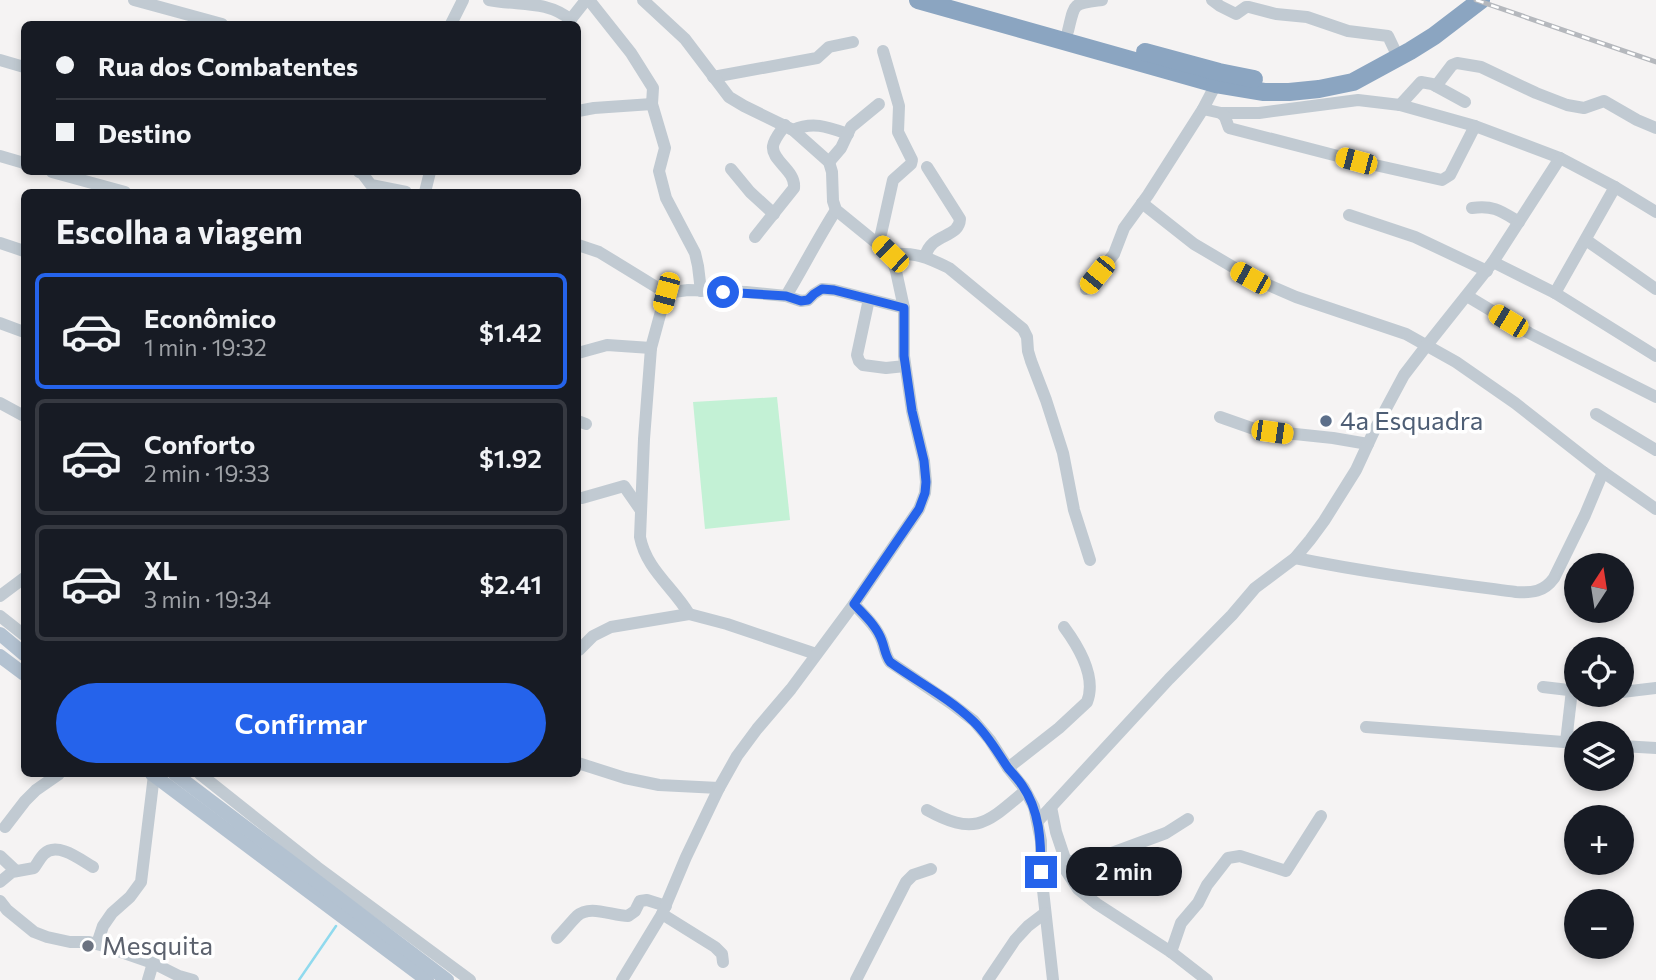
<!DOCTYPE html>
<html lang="pt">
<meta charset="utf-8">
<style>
:root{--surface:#171b24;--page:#242831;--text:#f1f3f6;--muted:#9ea1a6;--line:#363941;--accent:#2563eb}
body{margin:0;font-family:Commissioner,sans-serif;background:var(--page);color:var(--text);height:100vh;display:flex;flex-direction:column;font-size:26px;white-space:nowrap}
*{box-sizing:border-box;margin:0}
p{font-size:23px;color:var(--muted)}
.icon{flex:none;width:38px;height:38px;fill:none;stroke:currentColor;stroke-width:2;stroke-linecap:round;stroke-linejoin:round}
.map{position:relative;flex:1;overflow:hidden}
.sheet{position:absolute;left:21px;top:189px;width:560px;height:588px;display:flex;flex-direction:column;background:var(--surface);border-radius:10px;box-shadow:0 4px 10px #0003}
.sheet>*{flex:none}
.hud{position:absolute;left:21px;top:21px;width:560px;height:154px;border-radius:10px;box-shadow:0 4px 10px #0003;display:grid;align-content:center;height:154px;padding:0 35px;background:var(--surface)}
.needle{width:46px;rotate:12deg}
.controls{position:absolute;left:1564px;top:553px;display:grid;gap:14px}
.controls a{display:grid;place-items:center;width:70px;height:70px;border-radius:50%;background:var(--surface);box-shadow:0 4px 10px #0003;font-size:35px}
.end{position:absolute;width:32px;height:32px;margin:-16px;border:9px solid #2563eb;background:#fff;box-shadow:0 0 0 4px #fff}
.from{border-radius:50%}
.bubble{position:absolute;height:49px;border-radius:24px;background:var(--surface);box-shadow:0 4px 10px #0003;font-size:23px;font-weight:600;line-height:49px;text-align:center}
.car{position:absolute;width:21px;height:42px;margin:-21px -10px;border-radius:9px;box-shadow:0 0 5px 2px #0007;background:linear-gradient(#f5c518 24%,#345 0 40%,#f5c518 0 76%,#345 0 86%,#f5c518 0)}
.hud b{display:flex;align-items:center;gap:24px;height:66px;font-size:26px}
.hud b+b{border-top:2px solid var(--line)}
.hud i{width:18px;height:18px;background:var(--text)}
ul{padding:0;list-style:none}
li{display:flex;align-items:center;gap:21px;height:116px;margin:0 14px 10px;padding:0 21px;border:4px solid var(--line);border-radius:10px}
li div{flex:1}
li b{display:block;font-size:26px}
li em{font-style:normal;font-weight:600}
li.active{border-color:var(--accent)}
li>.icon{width:63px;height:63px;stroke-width:1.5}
h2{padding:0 35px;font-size:32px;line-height:84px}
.button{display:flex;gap:14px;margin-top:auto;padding:14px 35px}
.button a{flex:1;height:80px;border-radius:42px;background:var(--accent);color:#fff;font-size:28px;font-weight:600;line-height:80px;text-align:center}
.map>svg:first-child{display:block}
.green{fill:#c3f1d5}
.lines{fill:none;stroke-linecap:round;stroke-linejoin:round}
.stream{stroke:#90daee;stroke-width:2.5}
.minor{stroke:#c1cad2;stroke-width:12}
.major{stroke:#b3c2d1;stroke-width:14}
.highway{stroke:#8ba5c1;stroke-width:18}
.rail-casing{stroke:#b5b8bd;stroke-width:5}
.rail{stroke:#fff;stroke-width:2.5;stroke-dasharray:8;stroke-linecap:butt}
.route{stroke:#2563eb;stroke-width:9}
.service-dot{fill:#5c6f8a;stroke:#fff;stroke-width:2.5}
.worship-dot{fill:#6b7280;stroke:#fff;stroke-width:2.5}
.labels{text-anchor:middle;stroke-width:7;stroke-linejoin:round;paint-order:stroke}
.service-label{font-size:26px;fill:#4e5e75;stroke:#fff;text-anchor:start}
.worship-label{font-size:26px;fill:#5b616d;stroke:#fff;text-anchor:start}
</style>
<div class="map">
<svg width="1656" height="980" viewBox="0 0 1656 980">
<rect width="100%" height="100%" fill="#f5f3f3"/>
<polygon class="green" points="777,397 790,520 705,529 693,402"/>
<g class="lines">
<polyline class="stream" points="299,980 336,926"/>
<g class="minor">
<polyline points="134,0 222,24"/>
<path d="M489,0C520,6 547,0 571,20"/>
<polyline points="589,0 631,53 653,88 652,104 665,148 659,171 666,198 695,253 698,266 701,291"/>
<polyline points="1212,0 1220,6 1236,14 1246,7 1249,7 1276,14 1307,17 1348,31 1388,36 1398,57"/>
<polyline points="451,24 463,0"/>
<polyline points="567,24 586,0"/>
<path d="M1068,31C1075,2 1072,4 1102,0"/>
<polyline points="0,60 24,67"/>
<polyline points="713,77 817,58 829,47 853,42"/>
<polyline points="1436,86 1452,65 1457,63 1481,67 1536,93 1567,105 1584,108 1604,101 1637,120 1656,128"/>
<polyline points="1400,105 1421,82 1432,84 1465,102"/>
<polyline points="1203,109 1221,113 1259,113 1358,100 1400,105 1475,126 1560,158 1615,187 1656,212"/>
<polyline points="578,111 594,108 652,104"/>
<polyline points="1221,113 1225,117 1229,128 1357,161 1442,180 1450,175 1475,126"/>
<path d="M793,130C813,121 828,127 848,134"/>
<polyline points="0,156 24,163"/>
<polyline points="829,162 841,148 851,127 879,104"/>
<polyline points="731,169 750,192 774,214"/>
<polyline points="52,172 125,192"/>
<polyline points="359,172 362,173 371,185 406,192"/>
<polyline points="425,192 430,172"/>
<polyline points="1142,203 1194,244 1250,277 1296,297 1406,334 1456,362 1515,403 1603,472 1656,509"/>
<path d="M1472,208C1494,205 1501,211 1519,222"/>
<polyline points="1349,215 1415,237 1487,271"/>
<path d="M755,237L794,188C796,170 771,161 773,146C774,139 781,131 785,125"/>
<polyline points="1586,240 1656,289"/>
<polyline points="0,243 24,251"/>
<polyline points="879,243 893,180 911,164 912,160 898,132 899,106 883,51"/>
<polyline points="578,245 599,252 666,293 688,290 746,292 786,296 801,301 808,300 814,294 822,289 834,290 904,308"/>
<path d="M890,254C916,253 925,256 949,268L1023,329L1027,337L1028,351L1031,361L1046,400L1063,453L1074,510L1090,560"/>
<path d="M925,257C931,232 959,239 960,219L927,167"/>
<polyline points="1493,262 1555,293 1656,356"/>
<polyline points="1086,289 1114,254 1124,228 1148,195 1203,109 1216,84 1218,76"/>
<path d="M666,293L651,348L644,439L640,537C646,569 673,587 689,614"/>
<polyline points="1555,293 1615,187"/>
<path d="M786,296C803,268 818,238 836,210"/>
<polyline points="1467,296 1529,333 1656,397"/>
<polyline points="869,299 857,355 859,361 863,365 886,368 905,366"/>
<polyline points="0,323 24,332"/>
<polyline points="578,353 607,345 651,348"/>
<polyline points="0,403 24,416"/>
<polyline points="1596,414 1656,450"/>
<polyline points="1220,417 1257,430 1333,438 1368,444"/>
<polyline points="578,421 586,424"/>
<polyline points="578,498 582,498 624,486 640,509"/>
<path d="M1295,558C1369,573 1441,582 1516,592C1532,593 1544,592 1554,578L1585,515L1603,472"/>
<polyline points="0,596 24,578"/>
<path d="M854,604C864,615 877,627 882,641C885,649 885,655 890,662L952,704L974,721L990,740L1008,768L1024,788L1034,807L1041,841V872L1053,980"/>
<polyline points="0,616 24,635"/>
<polyline points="579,650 593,636 611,627 689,614 727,624 816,654"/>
<polyline points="1543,687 1577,691"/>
<polyline points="1622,692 1656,688"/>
<polyline points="1366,727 1577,743"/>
<polyline points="1566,742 1572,690"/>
<polyline points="1622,746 1656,748"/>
<polyline points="578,763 625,778 659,785 719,788"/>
<path d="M1008,768L1059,728L1087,702C1097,677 1078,646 1064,627"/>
<polyline points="200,774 317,867 470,980"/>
<polyline points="1051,807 1056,832 1066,862 1063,866 1078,889 1097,904 1171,952 1207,980"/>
<path d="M927,810C976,837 987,823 1025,791"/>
<polyline points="1038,821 1169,679 1232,615 1255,588 1295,558 1310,540 1324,521 1356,470 1374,431 1404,375 1427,345 1493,262 1560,158"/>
<polyline points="5,827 25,801 36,790 59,774"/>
<polyline points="0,856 16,871"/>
<polyline points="1066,862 1098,857 1112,853 1166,833 1188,819"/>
<path d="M0,882L12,872L34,868C37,864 40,858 44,854C57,841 81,860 93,867"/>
<polyline points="0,901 7,910 34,932 47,937 70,942 89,942 104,946 153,963 179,976 193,980"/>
<polyline points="662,914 715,947 722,954 723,962"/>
<path d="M557,938C564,931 570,923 577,916C590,904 612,916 628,916L635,911L640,901L647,900L666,906"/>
<polyline points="97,944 103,926 112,913 130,897 141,882 154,775"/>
<polyline points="1171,952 1181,923 1198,903 1207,885 1228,858 1240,856 1286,871 1321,816"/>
<polyline points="148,980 153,963"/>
<polyline points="622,980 662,914 686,857 719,788 737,756 757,729 791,689 854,604 919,509 925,493 926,482 924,461 912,411 904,356 904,308 896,271 890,254 836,210 833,201 832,172 829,162 793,130 744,106 729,97 685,39 643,0"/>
<polyline points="856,980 906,882 913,875 931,869"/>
<polyline points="988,980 1015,940 1028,926 1045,913"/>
</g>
<g class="major">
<polyline points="0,634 24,654"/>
<polyline points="0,656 24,674"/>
<polyline points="152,774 427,980"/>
<polyline points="175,774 447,980"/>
</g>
<g class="highway">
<polyline points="918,0 1216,84 1264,92 1289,92 1319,89 1353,82 1410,51 1434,36 1481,0"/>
<polyline points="1145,52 1219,72 1254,79"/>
</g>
<defs>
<polyline id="rail" points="1476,0 1656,62"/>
</defs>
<use href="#rail" class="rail-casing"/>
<use href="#rail" class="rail"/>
</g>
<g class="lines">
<path class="route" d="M723,292L786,296L801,301L808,300L814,294L822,289L834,290L904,308V356L912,411L924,461L926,482L925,493L919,509L854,604C864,615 877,626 882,641C885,649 885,655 890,662C918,682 949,698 973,721C988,735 997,752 1008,768C1013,774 1018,779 1022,785C1040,811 1041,841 1041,872"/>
</g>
<circle class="service-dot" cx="1326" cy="421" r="7"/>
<circle class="worship-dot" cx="88" cy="946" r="7"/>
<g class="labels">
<g class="service-label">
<text x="1340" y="430">4a Esquadra</text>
</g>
<g class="worship-label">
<text x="102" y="955">Mesquita</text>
</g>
</g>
</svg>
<div class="controls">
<a><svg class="needle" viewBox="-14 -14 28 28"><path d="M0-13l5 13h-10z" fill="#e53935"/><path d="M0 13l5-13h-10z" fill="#9ea1a6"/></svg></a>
<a><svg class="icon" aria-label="locate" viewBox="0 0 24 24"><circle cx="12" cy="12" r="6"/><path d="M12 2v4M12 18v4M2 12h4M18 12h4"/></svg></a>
<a><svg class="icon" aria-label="layers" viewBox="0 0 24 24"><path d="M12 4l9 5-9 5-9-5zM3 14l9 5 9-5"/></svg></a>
<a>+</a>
<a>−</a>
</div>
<i class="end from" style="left:723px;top:292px"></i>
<i class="end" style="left:1041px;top:872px"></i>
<div class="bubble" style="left:1066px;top:847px;width:116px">2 min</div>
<i class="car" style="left:1356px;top:161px;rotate:285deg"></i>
<i class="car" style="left:890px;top:254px;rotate:314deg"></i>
<i class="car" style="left:1097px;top:275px;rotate:219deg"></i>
<i class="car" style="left:1250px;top:278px;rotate:299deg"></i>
<i class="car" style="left:666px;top:293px;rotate:195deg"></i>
<i class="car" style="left:1508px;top:321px;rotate:301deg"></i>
<i class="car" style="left:1272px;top:432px;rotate:98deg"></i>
<div class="hud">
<b><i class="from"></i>Rua dos Combatentes</b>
<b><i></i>Destino</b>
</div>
<section class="sheet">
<h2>Escolha a viagem</h2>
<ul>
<li class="active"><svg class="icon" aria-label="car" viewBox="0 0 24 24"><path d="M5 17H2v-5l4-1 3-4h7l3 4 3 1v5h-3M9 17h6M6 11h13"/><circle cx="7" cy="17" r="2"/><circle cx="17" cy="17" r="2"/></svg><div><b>Econômico</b><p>1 min · 19:32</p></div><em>$1.42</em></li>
<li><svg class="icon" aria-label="car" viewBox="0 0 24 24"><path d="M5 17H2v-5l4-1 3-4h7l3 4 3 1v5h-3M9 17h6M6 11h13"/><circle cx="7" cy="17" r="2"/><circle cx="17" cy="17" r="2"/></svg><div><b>Conforto</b><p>2 min · 19:33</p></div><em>$1.92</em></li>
<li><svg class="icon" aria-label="car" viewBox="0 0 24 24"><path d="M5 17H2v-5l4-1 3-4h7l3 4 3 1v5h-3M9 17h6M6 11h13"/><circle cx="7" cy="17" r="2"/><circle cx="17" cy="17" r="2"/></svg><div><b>XL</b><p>3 min · 19:34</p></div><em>$2.41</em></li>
</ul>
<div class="button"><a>Confirmar</a></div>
</section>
</div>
